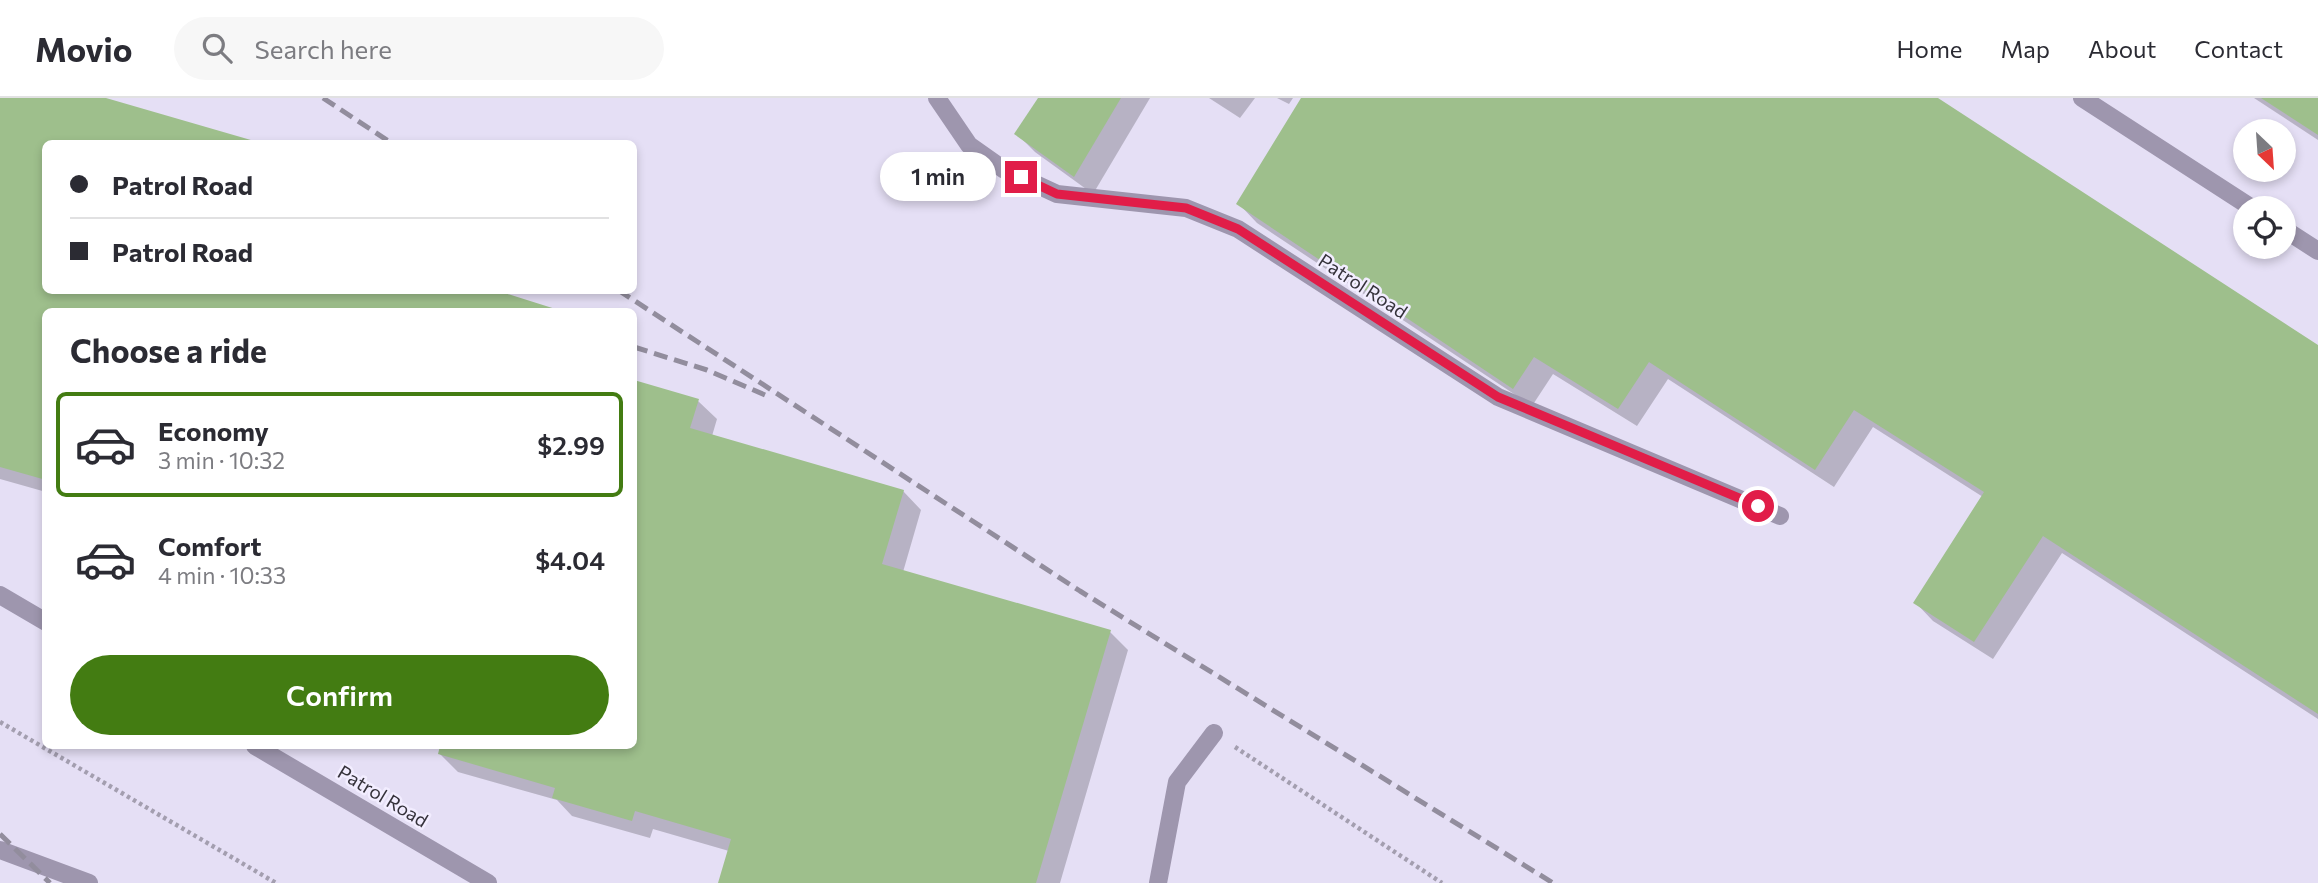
<!DOCTYPE html>
<meta charset="utf-8">
<style>
:root{--surface:#fff;--page:#f7f7f7;--text:#2b2b33;--muted:#7c7c81;--line:#e1e1e2;--accent:#437c12}
body{margin:0;font-family:Commissioner,sans-serif;background:var(--page);color:var(--text);height:100vh;display:flex;flex-direction:column;font-size:26px;white-space:nowrap}
*{box-sizing:border-box;margin:0}
p{font-size:23px;color:var(--muted)}
.icon{flex:none;width:38px;height:38px;fill:none;stroke:currentColor;stroke-width:2;stroke-linecap:round;stroke-linejoin:round}
.map{position:relative;flex:1;overflow:hidden}
.sheet{position:absolute;left:42px;top:210px;width:595px;height:441px;display:flex;flex-direction:column;background:var(--surface);border-radius:10px;box-shadow:0 4px 10px #0003}
.sheet>*{flex:none}
.guide{position:absolute;left:42px;top:42px;width:595px;height:154px;border-radius:10px;box-shadow:0 4px 10px #0003;display:grid;align-content:center;height:154px;padding:0 28px;background:var(--surface)}
.needle{width:46px;rotate:155deg}
.controls{position:absolute;left:2233px;top:21px;display:grid;gap:14px}
.controls a{display:grid;place-items:center;width:63px;height:63px;border-radius:50%;background:var(--surface);box-shadow:0 4px 10px #0003;font-size:35px}
.end{position:absolute;width:32px;height:32px;margin:-16px;border:9px solid #e11d48;background:#fff;box-shadow:0 0 0 4px #fff}
.from{border-radius:50%}
.bubble{position:absolute;height:49px;border-radius:24px;background:var(--surface);box-shadow:0 4px 10px #0003;font-size:23px;font-weight:600;line-height:49px;text-align:center}
.guide b{display:flex;align-items:center;gap:24px;height:66px;font-size:26px}
.guide b+b{border-top:2px solid var(--line)}
.guide i{width:18px;height:18px;background:var(--text)}
ul{padding:0;list-style:none}
li{display:flex;align-items:center;gap:21px;height:105px;margin:0 14px 10px;padding:0 14px;border:4px solid transparent;border-radius:10px}
li div{flex:1}
li b{display:block;font-size:26px}
li em{font-style:normal;font-weight:600}
li.selected{border-color:var(--accent)}
li>.icon{width:63px;height:63px;stroke-width:1.5}
h2{padding:0 28px;font-size:32px;line-height:84px}
.cta{display:flex;gap:14px;margin-top:auto;padding:14px 28px}
.cta a{flex:1;height:80px;border-radius:42px;background:var(--accent);color:#fff;font-size:28px;font-weight:600;line-height:80px;text-align:center}
header{display:flex;align-items:center;gap:42px;box-sizing:border-box;height:98px;padding:0 35px;background:var(--surface);border-bottom:2px solid var(--line)}
header strong{font-size:33px}
nav{display:flex;gap:38px;margin-inline-start:auto;font-size:24px}
.search{width:490px;height:63px;background:var(--page);display:flex;align-items:center;gap:18px;box-sizing:border-box;padding:0 24px;border-radius:38px;color:var(--muted);font-size:26px}
.map>svg:first-child{display:block}
.shadow{fill:#0003}
.building{fill:#9ebf8c}
.lines{fill:none;stroke-linecap:round;stroke-linejoin:round}
.path{stroke:#a39eaf;stroke-width:4.5;stroke-dasharray:3.5 3.5;stroke-linecap:butt}
.minor{stroke:#9e96ae;stroke-width:18}
.rail{stroke:#928d9d;stroke-width:5;stroke-dasharray:14 7;stroke-linecap:butt}
.route{stroke:#e11d48;stroke-width:9}
.labels{text-anchor:middle;stroke-width:5;stroke-linejoin:round;paint-order:stroke}
.street-label{font-size:19px;fill:#34313a;stroke:#f2edff}
</style>
<header>
<strong>Movio</strong>
<div class="search"><svg class="icon" aria-label="search" viewBox="0 0 24 24"><circle cx="10" cy="10" r="6"/><path d="M15 15l6 6"/></svg>Search here</div>
<nav><a>Home</a><a>Map</a><a>About</a><a>Contact</a></nav>
</header>
<div class="map">
<svg width="2318" height="785" viewBox="0 0 2318 785">
<rect width="100%" height="100%" fill="#e5dff5"/>
<g class="shadow">
<polygon points="0,0 100,0 257,46 46,46 46,394 0,381"/>
<polygon points="1040,0 1150,0 1093,96 1035,54 1016,35"/>
<polygon points="1209,0 1255,0 1240,20"/>
<polygon points="1277,0 1293,0 1289,6"/>
<polygon points="1303,0 1935,0 2318,249 2318,621 2062,455 1993,561 1933,523 1915,504 1983,399 1873,329 1834,389 1668,281 1637,328 1553,276 1532,308 1257,125 1239,106"/>
<polygon points="2254,0 2318,0 2318,42"/>
<polygon points="634,284 698,303 717,321 712,338 903,393 921,412 903,474 1110,534 1128,552 1060,785 720,785 729,753 653,731 650,740 572,718 557,702 458,674 440,656 442,648 634,648"/>
</g>
<g class="building">
<polygon points="0,0 106,0 261,45 46,46 46,192 495,192 565,214 46,214 46,382 0,369"/>
<polygon points="1038,0 1121,0 1074,79 1014,36"/>
<polygon points="1301,0 1938,0 2318,247 2318,616 2043,438 1974,544 1913,505 1984,394 1854,312 1815,372 1649,264 1618,311 1534,259 1513,291 1236,106"/>
<polygon points="2261,0 2318,0 2318,37"/>
<polygon points="634,282 699,301 690,330 904,392 882,466 1111,532 1036,785 718,785 731,741 635,713 632,723 552,700 555,690 438,656 440,648 634,648"/>
</g>
<g class="lines">
<g class="path">
<polyline points="0,624 276,785"/>
<polyline points="1235,649 1442,785"/>
</g>
<g class="minor">
<polyline points="937,0 969,47 1003,71 1057,96 1186,110 1238,131 1498,299 1780,418"/>
<polyline points="2082,0 2252,110"/>
<polyline points="2284,131 2318,153"/>
<polyline points="0,497 46,524"/>
<polyline points="255,648 488,785"/>
<polyline points="0,752 89,785"/>
<polyline points="1158,785 1177,684 1214,635"/>
</g>
<g class="rail">
<polyline points="323,0 393,46"/>
<polyline points="618,192 1080,493 1553,785"/>
<polyline points="634,249 707,272 765,297"/>
<polyline points="0,736 50,785"/>
</g>
</g>
<g class="lines">
<polyline class="route" points="1021,79 1057,96 1186,110 1238,131 1498,299 1758,408"/>
</g>
<g class="labels">
<g class="street-label">
<text transform="translate(1363 188) rotate(33)" y="7">Patrol Road</text>
<text transform="translate(383 698) rotate(31)" y="7">Patrol Road</text>
</g>
</g>
</svg>
<div class="controls">
<a><svg class="needle" viewBox="-14 -14 28 28"><path d="M0-13l5 13h-10z" fill="#e53935"/><path d="M0 13l5-13h-10z" fill="#7c7c81"/></svg></a>
<a><svg class="icon" aria-label="locate" viewBox="0 0 24 24"><circle cx="12" cy="12" r="6"/><path d="M12 2v4M12 18v4M2 12h4M18 12h4"/></svg></a>
</div>
<i class="end from" style="left:1758px;top:408px"></i>
<i class="end" style="left:1021px;top:79px"></i>
<div class="bubble" style="left:880px;top:54px;width:116px">1 min</div>
<div class="guide">
<b><i class="from"></i>Patrol Road</b>
<b><i></i>Patrol Road</b>
</div>
<section class="sheet">
<h2>Choose a ride</h2>
<ul>
<li class="selected"><svg class="icon" aria-label="car" viewBox="0 0 24 24"><path d="M5 17H2v-5l4-1 3-4h7l3 4 3 1v5h-3M9 17h6M6 11h13"/><circle cx="7" cy="17" r="2"/><circle cx="17" cy="17" r="2"/></svg><div><b>Economy</b><p>3 min · 10:32</p></div><em>$2.99</em></li>
<li><svg class="icon" aria-label="car" viewBox="0 0 24 24"><path d="M5 17H2v-5l4-1 3-4h7l3 4 3 1v5h-3M9 17h6M6 11h13"/><circle cx="7" cy="17" r="2"/><circle cx="17" cy="17" r="2"/></svg><div><b>Comfort</b><p>4 min · 10:33</p></div><em>$4.04</em></li>
</ul>
<div class="cta"><a>Confirm</a></div>
</section>
</div>
